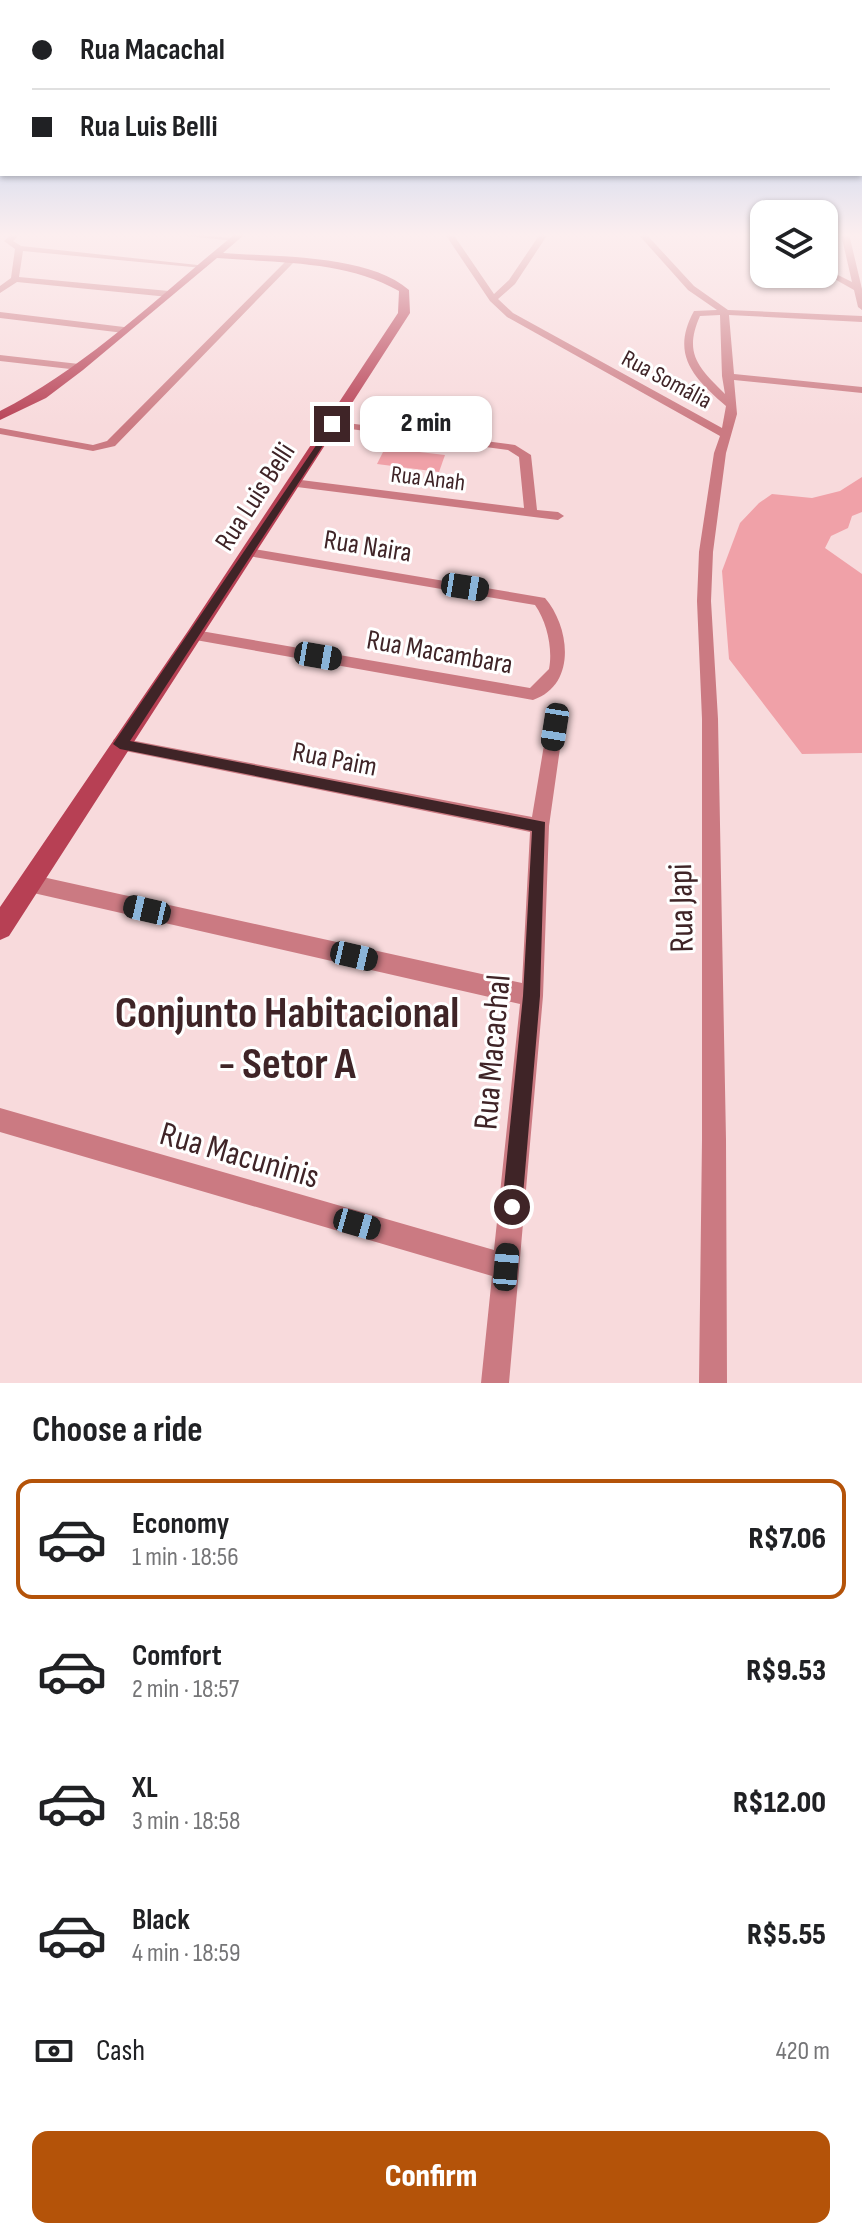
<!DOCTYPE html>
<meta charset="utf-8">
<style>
:root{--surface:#fff;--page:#f2f2f2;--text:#202124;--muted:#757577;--line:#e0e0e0;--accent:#b45309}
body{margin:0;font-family:"Sofia Sans Condensed",sans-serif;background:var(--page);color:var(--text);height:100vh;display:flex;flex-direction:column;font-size:30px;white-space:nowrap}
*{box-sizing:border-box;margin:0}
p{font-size:26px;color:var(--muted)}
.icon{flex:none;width:44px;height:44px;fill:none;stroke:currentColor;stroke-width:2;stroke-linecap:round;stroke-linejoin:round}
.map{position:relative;height:1383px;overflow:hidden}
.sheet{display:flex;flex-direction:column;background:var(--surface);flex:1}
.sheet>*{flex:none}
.top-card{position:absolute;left:0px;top:0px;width:862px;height:176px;box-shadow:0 2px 6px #0004;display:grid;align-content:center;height:176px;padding:0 32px;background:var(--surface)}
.buttons{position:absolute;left:750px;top:200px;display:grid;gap:16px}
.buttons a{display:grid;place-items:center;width:88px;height:88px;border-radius:16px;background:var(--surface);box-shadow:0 2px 6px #0004;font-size:40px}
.end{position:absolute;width:36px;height:36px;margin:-18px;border:10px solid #3f2427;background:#fff;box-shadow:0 0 0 4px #fff}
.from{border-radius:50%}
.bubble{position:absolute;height:56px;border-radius:16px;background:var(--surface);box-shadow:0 2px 6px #0004;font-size:26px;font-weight:800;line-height:56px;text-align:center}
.car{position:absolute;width:24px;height:48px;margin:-24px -12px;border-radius:10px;box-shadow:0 0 6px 2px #0007;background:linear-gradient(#222 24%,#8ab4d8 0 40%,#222 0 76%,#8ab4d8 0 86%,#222 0)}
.top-card b{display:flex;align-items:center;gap:28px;height:76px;font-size:30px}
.top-card b+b{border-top:2px solid var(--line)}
.top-card i{width:20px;height:20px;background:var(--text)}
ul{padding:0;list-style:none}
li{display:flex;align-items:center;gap:24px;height:120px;margin:0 16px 12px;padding:0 16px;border:4px solid transparent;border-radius:16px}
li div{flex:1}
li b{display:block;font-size:30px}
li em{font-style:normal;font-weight:800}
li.selected{border-color:var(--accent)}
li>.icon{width:72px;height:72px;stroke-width:1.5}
h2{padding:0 32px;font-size:36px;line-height:96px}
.pay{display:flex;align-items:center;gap:20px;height:88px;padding:0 32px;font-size:30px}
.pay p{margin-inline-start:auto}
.cta{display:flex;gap:16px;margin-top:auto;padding:16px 32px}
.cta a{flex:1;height:92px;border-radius:16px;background:var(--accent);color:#fff;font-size:32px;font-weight:800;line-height:92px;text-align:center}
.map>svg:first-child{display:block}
.green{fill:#f0a1a8}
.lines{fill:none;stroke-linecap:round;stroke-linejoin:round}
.street{fill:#cb7a82;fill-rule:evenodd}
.secondary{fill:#b74054;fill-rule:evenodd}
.route{fill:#3f2427}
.labels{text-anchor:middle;stroke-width:6;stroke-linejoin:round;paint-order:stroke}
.far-street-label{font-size:24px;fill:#3f2427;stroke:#fff}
.street-label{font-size:28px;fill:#3f2427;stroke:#fff}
.near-street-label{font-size:34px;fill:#3f2427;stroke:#fff}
.near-district-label{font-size:44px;font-weight:bold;fill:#3f2427;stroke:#fff}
</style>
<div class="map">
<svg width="862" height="1383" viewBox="0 0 862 1383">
<rect width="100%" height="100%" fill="#f8dadc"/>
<g class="green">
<polygon points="385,448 445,455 439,472 377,464"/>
<polygon points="862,477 862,512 852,516 848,528 831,536 825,548 862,574 862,753 802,754 729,659 722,571 740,523 759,503 772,494 812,498 840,491"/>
</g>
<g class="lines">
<g class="street">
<polygon points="12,234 20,234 13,241 21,246 207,266 203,268 23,251 19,277 169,291 173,294 169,297 17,282 0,293 0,286 11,278 15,249 4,241"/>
<polygon points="168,234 197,234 239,239 235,241"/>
<path d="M445,234H453L494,294L509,280L540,234H548L515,284L498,299L513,313L722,428L726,406C694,378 670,355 694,311L717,310L688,290L638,234H646L694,286L728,310L862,316V322L729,315L734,374L862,387V393L734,380L737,414L726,453L713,552L711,601L718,719L726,1140L727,1383H699L702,1140V719L697,601L699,552L714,453L720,436L507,317L490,301ZM720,315L722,376L725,394C699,368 683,354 700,316Z"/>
<polygon points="841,234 849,234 862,289 862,310 858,307 854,290 824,273 824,268 852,282"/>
<polygon points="287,260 294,262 115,446 93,451 0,434 0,428 93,445 107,441"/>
<polygon points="0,312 124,327 129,330 124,333 0,318"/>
<polygon points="0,355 79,364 84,367 79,370 0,361"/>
<polygon points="332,421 515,445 531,455 537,510 558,512 564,516 558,520 289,486 287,483 293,479 524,508 519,457 508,450 328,426 326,424"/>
<path d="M248,548L545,598C570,627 577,685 533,700L190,639L188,635L190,631L195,630L530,688L549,669C553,649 547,622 535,605L243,555L241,552Z"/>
<polygon points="555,721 561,723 563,727 549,826 543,996 509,1383 481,1383 492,1276 0,1132 0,1108 494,1250 520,1004 29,892 22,889 19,883 22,877 29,874 522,983 530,832 120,750 114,749 112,744 114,739 120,738 532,817 547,727 549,723"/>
</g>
<path class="secondary" d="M235,234H245L223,253C276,257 368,254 409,290L410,313L9,936L0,940V907L188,631L398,313L399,291C345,260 277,263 217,258L83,370L46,398L0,420V411C87,367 160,295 235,234Z"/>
</g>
<linearGradient id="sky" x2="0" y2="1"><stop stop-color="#91beee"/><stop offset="0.55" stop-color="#fceeef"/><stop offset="1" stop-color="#fceeef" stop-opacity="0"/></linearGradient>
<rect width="862" height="427" fill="url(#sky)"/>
<polygon class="route" points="332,422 337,424 130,741 545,822 540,996 522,1207 519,1214 512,1217 505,1214 502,1207 523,996 532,831 120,749 113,744"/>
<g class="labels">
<g class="far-street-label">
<text transform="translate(667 379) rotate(28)" y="8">Rua Somália</text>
<text transform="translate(428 478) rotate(7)" y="8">Rua Anah</text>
</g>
<g class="street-label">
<text transform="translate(254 496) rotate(-57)" y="10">Rua Luis Belli</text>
<text transform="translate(368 545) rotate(9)" y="10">Rua Naira</text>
<text transform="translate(440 651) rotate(10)" y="10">Rua Macambara</text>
<text transform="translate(335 758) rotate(11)" y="10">Rua Paim</text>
</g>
<g class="near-street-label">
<text transform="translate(680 908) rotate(-91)" y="12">Rua Japi</text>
<text transform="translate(491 1052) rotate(-85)" y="12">Rua Macachal</text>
<text transform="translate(240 1154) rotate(16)" y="12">Rua Macuninis</text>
</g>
<g class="near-district-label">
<text x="287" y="1027">Conjunto Habitacional<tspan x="287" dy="51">- Setor A</tspan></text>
</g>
</g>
</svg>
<div class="buttons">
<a><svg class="icon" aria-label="layers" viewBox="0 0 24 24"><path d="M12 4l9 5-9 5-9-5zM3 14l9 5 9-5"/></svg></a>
</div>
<i class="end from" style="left:512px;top:1207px"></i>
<i class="end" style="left:332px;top:424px"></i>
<div class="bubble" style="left:360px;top:396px;width:132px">2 min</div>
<i class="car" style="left:465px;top:587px;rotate:99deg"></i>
<i class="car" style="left:318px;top:656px;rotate:100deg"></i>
<i class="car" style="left:555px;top:727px;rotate:189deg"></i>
<i class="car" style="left:147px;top:910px;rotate:283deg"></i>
<i class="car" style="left:354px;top:956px;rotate:103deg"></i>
<i class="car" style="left:357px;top:1224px;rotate:106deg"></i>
<i class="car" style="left:506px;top:1267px;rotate:5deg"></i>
<div class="top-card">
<b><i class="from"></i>Rua Macachal</b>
<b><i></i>Rua Luis Belli</b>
</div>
</div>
<section class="sheet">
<h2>Choose a ride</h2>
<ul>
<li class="selected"><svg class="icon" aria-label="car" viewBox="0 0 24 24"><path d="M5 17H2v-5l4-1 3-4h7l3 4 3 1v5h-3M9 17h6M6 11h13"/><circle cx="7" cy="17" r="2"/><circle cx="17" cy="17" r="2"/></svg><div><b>Economy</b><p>1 min · 18:56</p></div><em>R$7.06</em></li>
<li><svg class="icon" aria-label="car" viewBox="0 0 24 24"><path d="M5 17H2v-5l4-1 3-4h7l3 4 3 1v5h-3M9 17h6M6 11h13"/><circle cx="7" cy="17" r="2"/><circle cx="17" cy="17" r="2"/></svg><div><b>Comfort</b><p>2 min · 18:57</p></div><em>R$9.53</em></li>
<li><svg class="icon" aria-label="car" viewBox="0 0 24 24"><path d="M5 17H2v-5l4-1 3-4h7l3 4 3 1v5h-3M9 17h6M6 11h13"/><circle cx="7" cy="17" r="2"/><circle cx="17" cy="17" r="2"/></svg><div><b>XL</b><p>3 min · 18:58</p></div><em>R$12.00</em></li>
<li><svg class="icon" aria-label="car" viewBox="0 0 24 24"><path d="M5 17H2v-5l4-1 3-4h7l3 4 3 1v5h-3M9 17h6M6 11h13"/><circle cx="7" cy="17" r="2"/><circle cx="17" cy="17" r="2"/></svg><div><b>Black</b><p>4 min · 18:59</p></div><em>R$5.55</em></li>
</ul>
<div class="pay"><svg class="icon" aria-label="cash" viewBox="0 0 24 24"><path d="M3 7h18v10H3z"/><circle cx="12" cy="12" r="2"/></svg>Cash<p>420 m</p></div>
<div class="cta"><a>Confirm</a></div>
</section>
